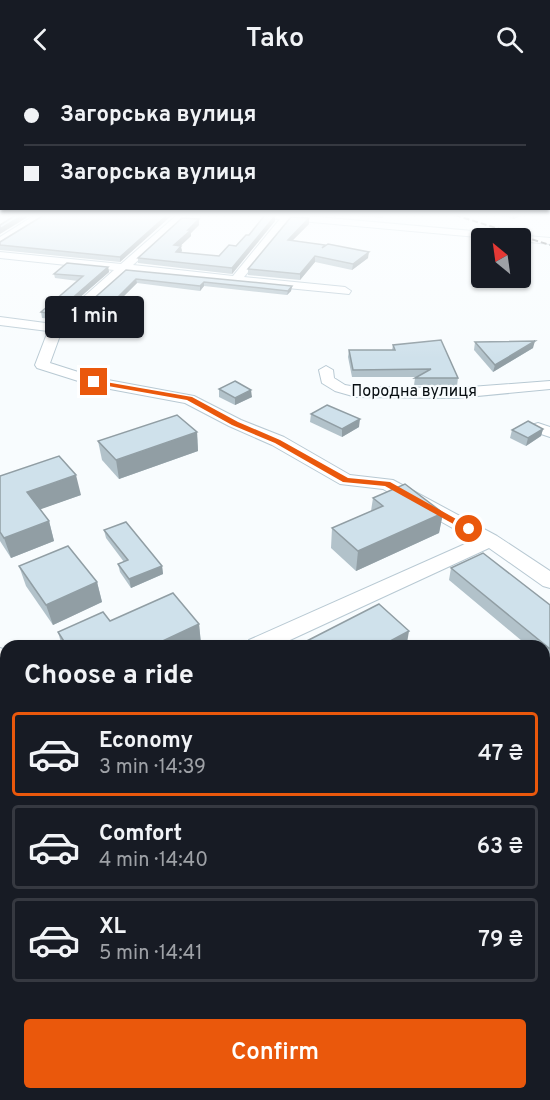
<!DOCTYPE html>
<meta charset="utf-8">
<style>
:root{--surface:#171b24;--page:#20242c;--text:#f1f3f6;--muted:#9ea1a6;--line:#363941;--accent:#ea580c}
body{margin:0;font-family:Overpass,sans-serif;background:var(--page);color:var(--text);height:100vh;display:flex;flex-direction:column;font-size:22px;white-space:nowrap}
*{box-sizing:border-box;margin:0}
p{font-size:20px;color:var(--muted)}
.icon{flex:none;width:33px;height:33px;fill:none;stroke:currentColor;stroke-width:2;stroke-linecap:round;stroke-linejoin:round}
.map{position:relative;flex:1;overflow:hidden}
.sheet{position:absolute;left:0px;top:562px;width:550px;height:460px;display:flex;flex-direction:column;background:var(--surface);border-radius:18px 18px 0 0;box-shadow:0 2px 4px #0004}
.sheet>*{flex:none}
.hud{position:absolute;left:0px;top:0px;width:550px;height:132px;box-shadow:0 2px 4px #0004;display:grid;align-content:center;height:132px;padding:0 24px;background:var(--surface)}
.needle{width:39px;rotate:331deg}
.fabs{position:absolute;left:471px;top:150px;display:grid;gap:12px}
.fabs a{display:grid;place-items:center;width:60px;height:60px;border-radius:6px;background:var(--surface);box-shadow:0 2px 4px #0004;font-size:30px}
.end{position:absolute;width:27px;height:27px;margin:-14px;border:8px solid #ea580c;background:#fff;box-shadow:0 0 0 3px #fff}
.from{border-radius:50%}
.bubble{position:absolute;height:42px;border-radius:6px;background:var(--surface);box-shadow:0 2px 4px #0004;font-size:20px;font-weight:600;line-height:42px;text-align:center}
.hud b{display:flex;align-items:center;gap:21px;height:57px;font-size:22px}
.hud b+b{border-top:2px solid var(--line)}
.hud i{width:15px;height:15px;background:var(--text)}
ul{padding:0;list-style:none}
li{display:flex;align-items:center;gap:18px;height:84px;margin:0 12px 9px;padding:0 12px;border:3px solid var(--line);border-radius:6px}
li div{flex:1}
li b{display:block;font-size:22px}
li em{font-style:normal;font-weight:600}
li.current{border-color:var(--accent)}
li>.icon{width:54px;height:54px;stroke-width:1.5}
h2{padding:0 24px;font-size:27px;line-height:72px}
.cta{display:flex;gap:12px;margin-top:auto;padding:12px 24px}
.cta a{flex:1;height:69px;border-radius:6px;background:var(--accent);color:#fff;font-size:24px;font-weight:600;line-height:69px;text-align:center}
header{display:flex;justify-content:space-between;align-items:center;height:78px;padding:0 24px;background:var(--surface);font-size:27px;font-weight:600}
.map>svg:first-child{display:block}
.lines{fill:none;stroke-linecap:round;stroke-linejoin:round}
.minor-casing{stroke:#b8c9d3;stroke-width:2}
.minor{fill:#fff;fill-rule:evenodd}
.rail{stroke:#505559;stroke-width:2;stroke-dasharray:6 3;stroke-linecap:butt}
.wall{fill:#b2c2ca}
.shaded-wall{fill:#919ea4}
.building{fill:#cfe1eb;stroke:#919ea4;stroke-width:1.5}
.route{fill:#ea580c}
.labels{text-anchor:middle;stroke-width:4.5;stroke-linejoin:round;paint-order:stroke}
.far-street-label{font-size:16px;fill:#080e12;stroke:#f8fcfe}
</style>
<header><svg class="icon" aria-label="back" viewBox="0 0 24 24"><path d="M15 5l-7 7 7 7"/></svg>Tako<svg class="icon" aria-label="search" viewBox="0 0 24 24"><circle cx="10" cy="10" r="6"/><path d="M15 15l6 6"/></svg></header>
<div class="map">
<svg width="550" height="1022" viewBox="0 0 550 1022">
<rect width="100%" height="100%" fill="#f8fcfe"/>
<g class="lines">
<defs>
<g id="minor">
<polygon points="35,137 47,137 0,167 0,159"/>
<polygon points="177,137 188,137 133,187 233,198 280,141 264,140 259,137 296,137 550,160 550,166 520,163 520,160 488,160 290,142 244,199 345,209 351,213 349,216 126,194 62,252 50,285 97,300 194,318 241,342 284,359 350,397 393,402 497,458 550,493 550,510 543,508 489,470 277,568 246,568 249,562 474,462 383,411 340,406 272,367 229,348 185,325 94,308 37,290 35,287 48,253 0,247 0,239 53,246 114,192 0,180 0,174 121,186"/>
<polygon points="326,288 333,292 334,300 345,307 356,309 457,310 550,303 550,311 457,320 356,319 335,313 322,305 319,292"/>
<polygon points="538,345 550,349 550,359 532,353 530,350 532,347"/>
<polygon points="0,570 6,572 6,598 0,596"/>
<polygon points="6,754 6,782 0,783 0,755"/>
<polygon points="6,902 6,936 0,938 0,904"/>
<polygon points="179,1017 215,1017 216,1022 180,1022"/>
</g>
</defs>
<use href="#minor" class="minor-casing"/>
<use href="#minor" class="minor"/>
<polyline class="rail" points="455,137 550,167"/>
</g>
<g class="wall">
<polygon points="139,137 172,137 120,184 0,172 0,164 137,138"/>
<polygon points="343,137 383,137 383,140"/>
<polygon points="500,137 525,137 513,141"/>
<polygon points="199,141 199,147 191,155 191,158 180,168 182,173 181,174 219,178 236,168 249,157 275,143 232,196 138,185 138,180"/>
<polygon points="309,146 293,162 325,168 368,180 352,192 315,184 300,202 248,197 248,191"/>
<polygon points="108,189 109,194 55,241 42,240 41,234 78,203 55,200 54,196"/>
<polygon points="126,192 292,208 291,213 287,217 204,208 200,213 137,205 108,234 91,246 74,244 73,239"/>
<polygon points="475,264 533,270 493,294 474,272"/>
<polygon points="393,267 458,300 457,308 414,307 415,300 417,299 352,299 348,279 349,272 392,272"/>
<polygon points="219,311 252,319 235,327 219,319"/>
<polygon points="311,336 359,349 342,359 310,344"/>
<polygon points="543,351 541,358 526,368 510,360 512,352"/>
<polygon points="197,354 198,373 119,401 102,382 98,363"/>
<polygon points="0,398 81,417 40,431 49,443 54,463 11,480 0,463"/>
<polygon points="373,420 443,435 439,455 356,493 331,470 332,450 371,433"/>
<polygon points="104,452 162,488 163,496 131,510 120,494 118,486 124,484 106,460"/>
<polygon points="19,488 97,504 102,524 53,547 26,508"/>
<polygon points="451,490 550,527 550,584 548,585 544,583 544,568 528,568 449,502"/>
<polygon points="110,543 199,546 201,566 196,568 62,568 58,554"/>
</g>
<g class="shaded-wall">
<polygon points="23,137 31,137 0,156 0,151"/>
<polygon points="167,137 172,137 120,184 120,179"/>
<polygon points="516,137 525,137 513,141 513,138"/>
<polygon points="275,138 275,143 232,196 232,190"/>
<polygon points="309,140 309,146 288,167 288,162"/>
<polygon points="199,141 199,147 191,155 191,158 175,173 174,167"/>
<polygon points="181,168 182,173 176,179 176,174"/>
<polygon points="369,174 368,180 352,192 353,186"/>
<polygon points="315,178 315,184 300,202 300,196"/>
<polygon points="108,189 109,194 55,241 54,236"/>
<polygon points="136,201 137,205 108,234 91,246 90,242"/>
<polygon points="204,204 204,208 200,213 200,208"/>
<polygon points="292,208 291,213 287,217 288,213"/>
<polygon points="535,263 533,270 493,294 495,287"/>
<polygon points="251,312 252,319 235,327 235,320"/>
<polygon points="360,341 359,349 342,359 342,351"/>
<polygon points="543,351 541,358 526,368 528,360"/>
<polygon points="197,354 198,373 119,401 116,382"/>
<polygon points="76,397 81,417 33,434 27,414"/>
<polygon points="443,435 439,455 356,493 358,473"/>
<polygon points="49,443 54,463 11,480 4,460"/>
<polygon points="162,488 163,496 131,510 129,501"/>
<polygon points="97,504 102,524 53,547 46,527"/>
<polygon points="199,546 201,566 196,568 152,568"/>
<polygon points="409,553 407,565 401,568 381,568"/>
<polygon points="550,693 550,701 544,705 544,697"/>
<polygon points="0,965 6,987 6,1005 0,1008"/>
</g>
<g class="building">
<polygon points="16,137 23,137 0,151 0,147"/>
<polygon points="44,137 123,137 137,138 139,137 167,137 120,179 0,167 0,164"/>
<polygon points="265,137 275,138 232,190 138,180 182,140 199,141 188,152 191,152 174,167 181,168 176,174 219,178 229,167 236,168 246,157 249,157"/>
<polygon points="291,139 309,140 288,162 325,167 322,170 328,166 369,174 353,186 315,178 300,196 248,191"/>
<polygon points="67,185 108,189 54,236 41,234 83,198 54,196"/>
<polygon points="126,192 292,208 288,213 204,204 200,208 136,201 107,230 90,242 73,239"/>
<polygon points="441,262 458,300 415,300 431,291 353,292 349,272 395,272 393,267"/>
<polygon points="535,263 495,287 475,264"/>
<polygon points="235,303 251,312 235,320 219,311"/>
<polygon points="327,327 360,341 342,351 311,336"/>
<polygon points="177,337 197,354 116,382 98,363"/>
<polygon points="528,343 543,351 528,360 512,352"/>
<polygon points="59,378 76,397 27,414 49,443 4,460 0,454 0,398"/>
<polygon points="405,406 443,435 358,473 332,450 383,428 373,420"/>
<polygon points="126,444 162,488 129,501 118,486 128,482 104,452"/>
<polygon points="68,468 97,504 46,527 19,488"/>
<polygon points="483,475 550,527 550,571 451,490"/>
<polygon points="173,515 199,546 152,568 67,568 58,554 103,534 110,543"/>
<polygon points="379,526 409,553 381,568 297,568"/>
<polygon points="550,633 550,693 544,697 544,636"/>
<polygon points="544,885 550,891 550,979 544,985"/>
<polygon points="0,979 5,997 0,1000"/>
<polygon points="385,1017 514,1017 510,1022 380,1022"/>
</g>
<linearGradient id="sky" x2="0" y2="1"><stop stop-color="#77b2e0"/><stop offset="0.49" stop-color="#fcfeff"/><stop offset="1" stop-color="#fcfeff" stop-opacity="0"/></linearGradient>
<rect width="550" height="280" fill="url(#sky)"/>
<polygon class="route" points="94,302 192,319 238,344 280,362 348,400 390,404 474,451 466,453 385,408 343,404 275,365 232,347 187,322 91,305"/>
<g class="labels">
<g class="far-street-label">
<text x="414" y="318">Породна вулиця</text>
</g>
</g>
</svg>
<div class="fabs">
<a><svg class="needle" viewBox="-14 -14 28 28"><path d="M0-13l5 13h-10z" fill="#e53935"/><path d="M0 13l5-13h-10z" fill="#9ea1a6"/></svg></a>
</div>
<i class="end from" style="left:469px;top:451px"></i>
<i class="end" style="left:94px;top:304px"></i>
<div class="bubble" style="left:45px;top:218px;width:99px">1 min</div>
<div class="hud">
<b><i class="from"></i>Загорська вулиця</b>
<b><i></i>Загорська вулиця</b>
</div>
<section class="sheet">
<h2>Choose a ride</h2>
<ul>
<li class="current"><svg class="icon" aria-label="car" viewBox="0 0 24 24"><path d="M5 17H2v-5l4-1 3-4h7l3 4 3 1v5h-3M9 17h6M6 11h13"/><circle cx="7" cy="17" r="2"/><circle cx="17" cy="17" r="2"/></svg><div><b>Economy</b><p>3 min · 14:39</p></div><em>47 ₴</em></li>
<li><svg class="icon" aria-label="car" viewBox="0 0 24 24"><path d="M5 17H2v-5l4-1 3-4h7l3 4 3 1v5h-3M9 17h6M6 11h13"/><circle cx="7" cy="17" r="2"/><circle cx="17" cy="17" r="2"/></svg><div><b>Comfort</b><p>4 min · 14:40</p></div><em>63 ₴</em></li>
<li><svg class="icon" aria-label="car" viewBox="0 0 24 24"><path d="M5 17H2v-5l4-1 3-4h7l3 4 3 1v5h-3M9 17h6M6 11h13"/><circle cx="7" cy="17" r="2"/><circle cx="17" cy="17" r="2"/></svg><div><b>XL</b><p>5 min · 14:41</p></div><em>79 ₴</em></li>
</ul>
<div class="cta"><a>Confirm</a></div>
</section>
</div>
